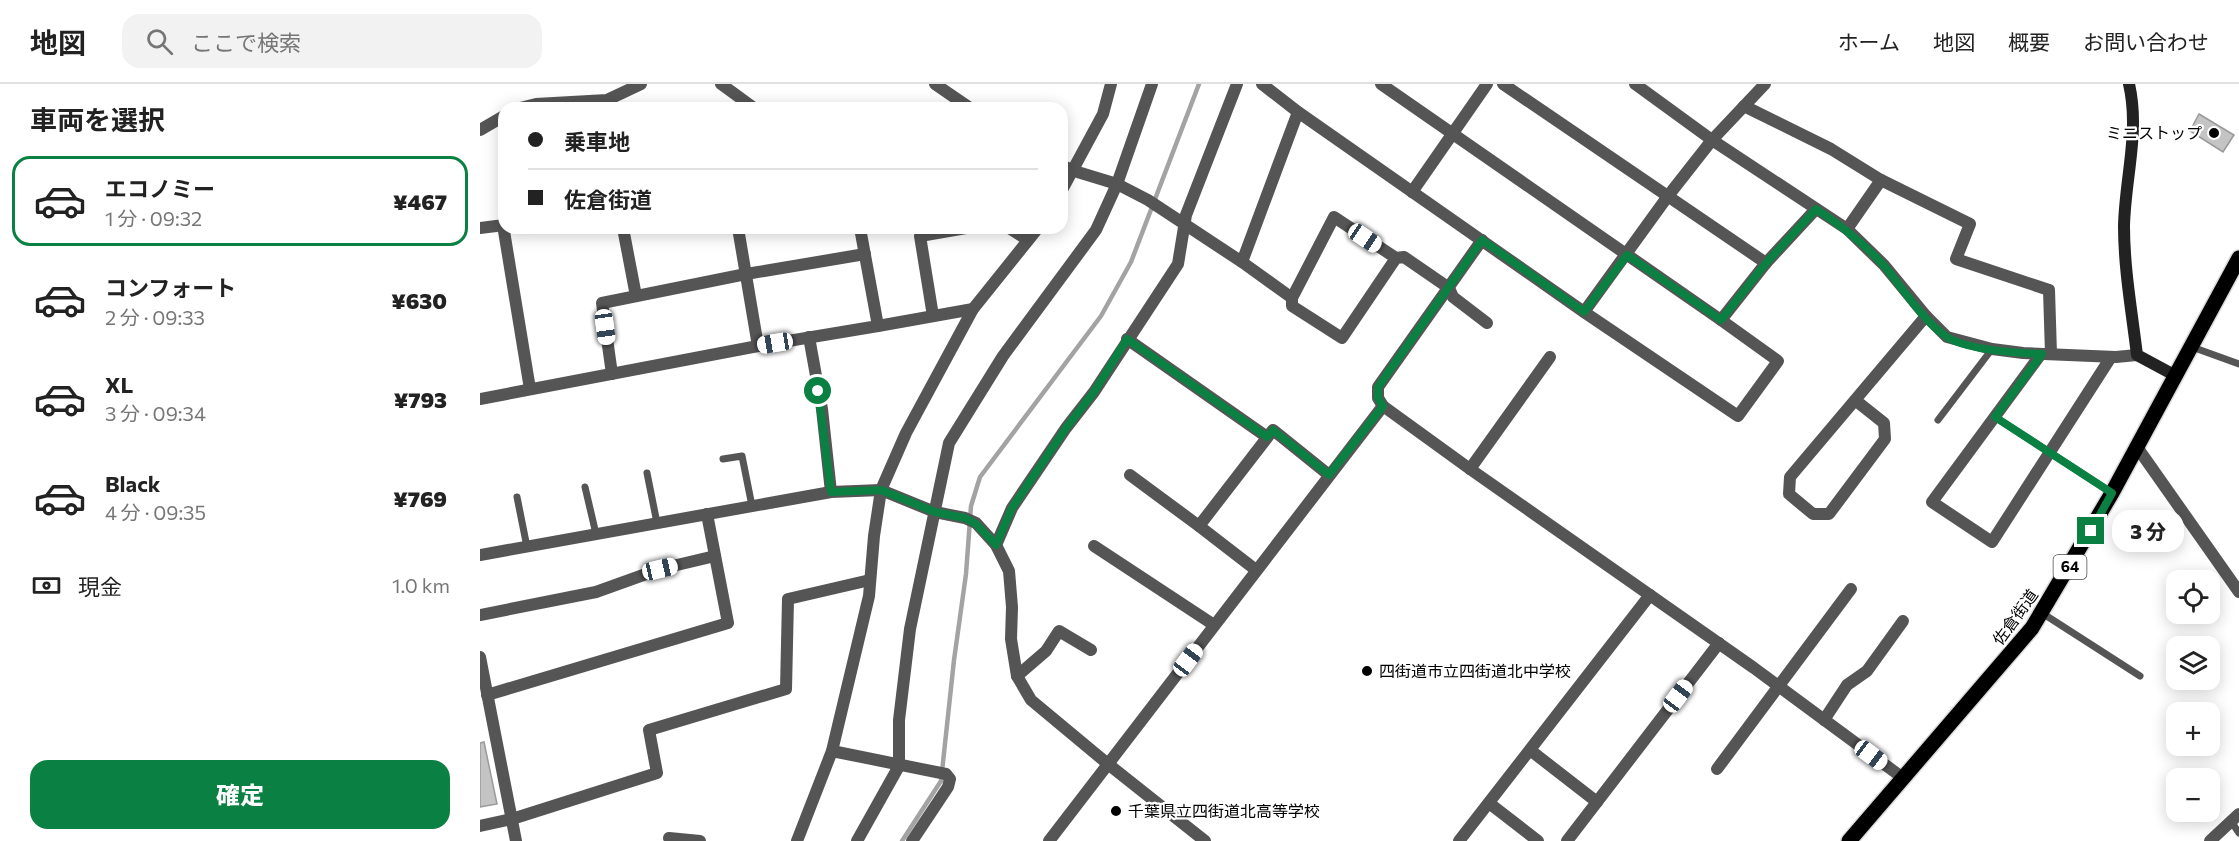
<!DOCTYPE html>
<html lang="ja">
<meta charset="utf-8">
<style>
:root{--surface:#fff;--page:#f2f2f2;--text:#222;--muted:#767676;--line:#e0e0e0;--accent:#0b8043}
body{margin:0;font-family:Commissioner,"Noto Sans JP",sans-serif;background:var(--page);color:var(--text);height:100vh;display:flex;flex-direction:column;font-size:22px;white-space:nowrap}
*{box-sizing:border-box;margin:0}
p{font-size:20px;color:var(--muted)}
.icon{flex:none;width:33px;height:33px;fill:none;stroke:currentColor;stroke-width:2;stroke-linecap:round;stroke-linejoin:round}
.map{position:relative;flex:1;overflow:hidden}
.side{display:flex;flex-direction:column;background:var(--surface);width:480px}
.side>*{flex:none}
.top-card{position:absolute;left:18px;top:18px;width:570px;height:132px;border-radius:18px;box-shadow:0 3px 15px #0003;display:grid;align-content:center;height:132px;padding:0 30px;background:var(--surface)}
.fabs{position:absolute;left:1686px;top:486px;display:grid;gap:12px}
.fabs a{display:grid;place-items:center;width:54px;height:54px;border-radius:12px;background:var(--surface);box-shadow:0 3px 15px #0003;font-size:30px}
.end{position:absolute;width:27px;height:27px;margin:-14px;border:8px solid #0b8043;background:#fff;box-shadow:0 0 0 3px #fff}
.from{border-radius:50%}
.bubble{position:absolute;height:42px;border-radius:18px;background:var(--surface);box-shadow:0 3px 15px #0003;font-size:20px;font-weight:800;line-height:42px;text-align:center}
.car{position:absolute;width:18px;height:36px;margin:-18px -9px;border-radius:8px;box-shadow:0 0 4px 2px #0007;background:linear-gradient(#fff 24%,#345 0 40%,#fff 0 76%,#345 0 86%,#fff 0)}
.top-card b{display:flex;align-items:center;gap:21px;height:57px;font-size:22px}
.top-card b+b{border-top:2px solid var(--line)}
.top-card i{width:15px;height:15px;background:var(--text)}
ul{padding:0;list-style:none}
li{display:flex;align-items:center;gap:18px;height:90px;margin:0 12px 9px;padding:0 18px;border:3px solid transparent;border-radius:18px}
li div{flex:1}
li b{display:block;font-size:22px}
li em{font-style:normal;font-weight:800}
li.current{border-color:var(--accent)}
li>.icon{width:54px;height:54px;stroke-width:1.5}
h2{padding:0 30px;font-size:27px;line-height:72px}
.pay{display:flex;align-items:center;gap:15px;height:66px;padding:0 30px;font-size:22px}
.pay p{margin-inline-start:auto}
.primary-button{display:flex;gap:12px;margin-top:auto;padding:12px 30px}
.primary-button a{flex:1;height:69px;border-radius:18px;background:var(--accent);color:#fff;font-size:24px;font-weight:800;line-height:69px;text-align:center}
header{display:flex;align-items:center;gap:36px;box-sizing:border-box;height:84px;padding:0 30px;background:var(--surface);border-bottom:2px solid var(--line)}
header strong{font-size:28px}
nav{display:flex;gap:33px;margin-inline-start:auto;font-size:21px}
.search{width:420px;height:54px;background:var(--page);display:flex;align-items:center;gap:15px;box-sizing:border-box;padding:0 21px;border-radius:18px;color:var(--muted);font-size:22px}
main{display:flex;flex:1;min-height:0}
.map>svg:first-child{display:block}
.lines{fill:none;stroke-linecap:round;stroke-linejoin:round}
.stream{stroke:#a3a3a3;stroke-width:4.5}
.building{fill:#c4c4c4;stroke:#999;stroke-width:1.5}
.primary-casing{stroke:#dbdbdb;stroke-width:18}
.lane{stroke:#555;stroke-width:7}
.street{stroke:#555;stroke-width:12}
.secondary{stroke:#222;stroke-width:12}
.primary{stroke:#000;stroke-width:15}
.route{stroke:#0b8043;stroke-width:8}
.poi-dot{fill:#000;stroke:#fff;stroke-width:2}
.labels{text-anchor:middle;stroke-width:4.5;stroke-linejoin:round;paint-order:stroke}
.shield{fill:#fff;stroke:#4c4c4c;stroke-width:1.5}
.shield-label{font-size:15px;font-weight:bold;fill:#000}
.poi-label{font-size:16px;fill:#000;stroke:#fff;text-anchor:start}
.street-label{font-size:16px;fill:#000;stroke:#fff}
</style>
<header>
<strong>地図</strong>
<div class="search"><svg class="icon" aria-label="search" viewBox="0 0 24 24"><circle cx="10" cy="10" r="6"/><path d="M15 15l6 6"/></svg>ここで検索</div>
<nav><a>ホーム</a><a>地図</a><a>概要</a><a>お問い合わせ</a></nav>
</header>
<main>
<section class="side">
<h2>車両を選択</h2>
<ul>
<li class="current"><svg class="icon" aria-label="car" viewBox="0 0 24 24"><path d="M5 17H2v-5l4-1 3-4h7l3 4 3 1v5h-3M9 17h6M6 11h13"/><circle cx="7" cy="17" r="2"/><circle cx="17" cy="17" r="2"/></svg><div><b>エコノミー</b><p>1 分 · 09:32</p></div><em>¥467</em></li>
<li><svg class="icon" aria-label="car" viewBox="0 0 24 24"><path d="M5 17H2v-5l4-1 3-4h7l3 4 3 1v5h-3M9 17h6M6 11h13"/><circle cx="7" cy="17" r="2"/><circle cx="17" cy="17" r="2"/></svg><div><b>コンフォート</b><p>2 分 · 09:33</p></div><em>¥630</em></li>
<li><svg class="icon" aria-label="car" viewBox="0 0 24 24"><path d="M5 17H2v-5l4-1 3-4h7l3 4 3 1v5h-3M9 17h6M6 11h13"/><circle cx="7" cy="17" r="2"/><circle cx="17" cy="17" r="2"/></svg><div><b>XL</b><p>3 分 · 09:34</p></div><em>¥793</em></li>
<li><svg class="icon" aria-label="car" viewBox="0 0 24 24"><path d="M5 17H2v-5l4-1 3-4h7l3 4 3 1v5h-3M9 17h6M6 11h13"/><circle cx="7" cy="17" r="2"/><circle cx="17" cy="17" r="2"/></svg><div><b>Black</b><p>4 分 · 09:35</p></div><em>¥769</em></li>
</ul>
<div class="pay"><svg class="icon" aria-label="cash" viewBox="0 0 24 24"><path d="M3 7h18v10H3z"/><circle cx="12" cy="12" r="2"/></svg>現金<p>1.0 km</p></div>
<div class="primary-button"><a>確定</a></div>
</section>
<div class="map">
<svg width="1759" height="757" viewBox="0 0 1759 757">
<rect width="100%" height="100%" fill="#fff"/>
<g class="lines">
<polyline class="stream" points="422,757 461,697 474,576 486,490 491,422 500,393 621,232 651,178 719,0"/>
</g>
<g class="building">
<polygon points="1719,30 1754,51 1743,68 1710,47"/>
<polygon points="4,658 17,720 0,723 0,659"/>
</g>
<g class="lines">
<defs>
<polyline id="primary" points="1369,757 1552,544 1632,409 1759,174"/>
</defs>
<use href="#primary" class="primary-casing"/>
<g class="lane">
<polyline points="1712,263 1759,280"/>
<polyline points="1515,333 1632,409"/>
<polyline points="1458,336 1512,265"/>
<polyline points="243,375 262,372 272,422"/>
<polyline points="167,389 177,439"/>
<polyline points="105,403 116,450"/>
<polyline points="37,413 47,463"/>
<polyline points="1562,529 1660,592"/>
<polyline points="1751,737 1759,749"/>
</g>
<g class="street">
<polyline points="241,0 274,24"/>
<polyline points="455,0 490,24"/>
<polyline points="782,0 818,28 1104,228 1258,332 1298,277 1241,236 901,0"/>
<polyline points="1023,0 1286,179"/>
<polyline points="1155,0 1232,56 1367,145 1404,181 1446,232 1467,253 1512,265 1543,269 1636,273 1657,271"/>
<polyline points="1264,22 1351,65 1401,96 1490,140 1476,175 1569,206 1571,270"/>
<polyline points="40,24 56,20 127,16 161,0"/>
<polyline points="0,46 24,32"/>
<polyline points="582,81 591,86 637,100 668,116 762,178 812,214 812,222 862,254 916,174 924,173 969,204 973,213 1007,239"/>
<polyline points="582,106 623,30 631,0"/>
<polyline points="932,108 1007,0"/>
<polyline points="23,141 50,305"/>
<polyline points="0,144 24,141"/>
<polyline points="143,144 156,212"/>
<polyline points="258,144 278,262"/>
<polyline points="529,144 548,156"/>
<polyline points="1367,145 1401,96"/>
<polyline points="762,178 818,28"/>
<polyline points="812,214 854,133 916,174"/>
<polyline points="1104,228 1188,112 1232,56 1285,0"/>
<polyline points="453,232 440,152 486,144"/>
<polyline points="1241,236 1286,179 1336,125"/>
<polyline points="398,242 493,225"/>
<polyline points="329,253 342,325 351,408"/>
<polyline points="647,255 787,353"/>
<polyline points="1561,270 1452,418 1512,458 1631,273"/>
<polyline points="132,290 122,219 266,190 385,170"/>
<polyline points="0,315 278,262 398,242 380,144"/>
<polyline points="1375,316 1404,339 1405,355 1349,430 1333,430 1309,410 1310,393 1446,232"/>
<polyline points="903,322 898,314 898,303 1002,156"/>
<polyline points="1657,363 1759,508"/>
<polyline points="990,385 1070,273"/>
<polyline points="650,391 719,442"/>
<polyline points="516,461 532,424 586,344 614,308 698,180 706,131 757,0"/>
<polyline points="614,462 734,541"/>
<polyline points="0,471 351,408 401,406 455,428 485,434 496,439 516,461 529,487 532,523 531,555 537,592 551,616 628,680 725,757"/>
<polyline points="776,486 719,442 793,346 849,391"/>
<polyline points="0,531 116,508 180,485 235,472"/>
<polyline points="0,573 36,757"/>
<polyline points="537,592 566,567 579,547 611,566"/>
<polyline points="7,611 248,539 227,430"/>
<polyline points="1344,636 1367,601 1387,587 1423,537"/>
<polyline points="1050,666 1117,718"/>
<polyline points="352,667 466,690 470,695 468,703 432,757"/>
<polyline points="1237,685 1371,505"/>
<polyline points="1009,719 1058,757"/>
<polyline points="0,742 32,735 177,689 169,646 306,605 308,515 390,496"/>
<polyline points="189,754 220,757"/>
<polyline points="317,757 352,667 389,512 394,452 401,406 426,349 493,225 558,144"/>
<polyline points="377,757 419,682 419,636 430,545 469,359 523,272 616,146 637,100 672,0"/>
<polyline points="569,757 903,322 990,385 1274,584 1423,694"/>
<polyline points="979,757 1170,511"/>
<polyline points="1087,757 1239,559"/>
<polyline points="1730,757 1759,730"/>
</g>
<path class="secondary" d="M1649,0C1660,48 1645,94 1644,142C1644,185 1652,229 1657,271L1696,292"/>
<use href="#primary" class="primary"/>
</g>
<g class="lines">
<path class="route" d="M338,307L351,408L401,406L455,428L485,434L496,440L516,461L532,424L586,344L614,308L647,255L787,353L793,346L849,391L903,322L898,314V303L1002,156L1104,228L1147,171L1241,236L1286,179L1336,125C1362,142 1385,160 1406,184C1423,205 1444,238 1467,253C1487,266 1537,269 1562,270L1515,333L1632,409L1611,447"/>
</g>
<g class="poi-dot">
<circle cx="1734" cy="49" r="6"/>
<circle cx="887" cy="587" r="6"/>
<circle cx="636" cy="727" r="6"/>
</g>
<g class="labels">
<rect class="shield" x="1573.5" y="471" width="33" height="24" rx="4.5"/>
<g class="shield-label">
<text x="1590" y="488">64</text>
</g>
<g class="poi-label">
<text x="1722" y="55" text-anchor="end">ミニストップ</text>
<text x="899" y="593">四街道市立四街道北中学校</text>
<text x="648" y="733">千葉県立四街道北高等学校</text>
</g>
<g class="street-label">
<text transform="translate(1535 533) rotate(-54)" y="6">佐倉街道</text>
</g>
</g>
</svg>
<div class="fabs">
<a><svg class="icon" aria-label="locate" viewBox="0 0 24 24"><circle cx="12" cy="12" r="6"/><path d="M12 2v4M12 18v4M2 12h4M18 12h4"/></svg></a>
<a><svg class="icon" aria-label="layers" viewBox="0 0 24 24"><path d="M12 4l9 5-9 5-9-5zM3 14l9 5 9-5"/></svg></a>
<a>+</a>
<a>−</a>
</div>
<i class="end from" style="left:338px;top:307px"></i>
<i class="end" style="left:1611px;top:447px"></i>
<div class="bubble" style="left:1632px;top:426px;width:72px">3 分</div>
<i class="car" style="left:885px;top:154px;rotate:124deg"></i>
<i class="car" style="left:125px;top:243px;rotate:172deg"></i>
<i class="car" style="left:295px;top:259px;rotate:261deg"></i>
<i class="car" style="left:180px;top:485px;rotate:77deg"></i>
<i class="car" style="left:708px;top:576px;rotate:37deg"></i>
<i class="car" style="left:1198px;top:612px;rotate:37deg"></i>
<i class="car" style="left:1391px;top:671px;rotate:127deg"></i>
<div class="top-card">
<b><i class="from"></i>乗車地</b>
<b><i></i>佐倉街道</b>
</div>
</div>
</main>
